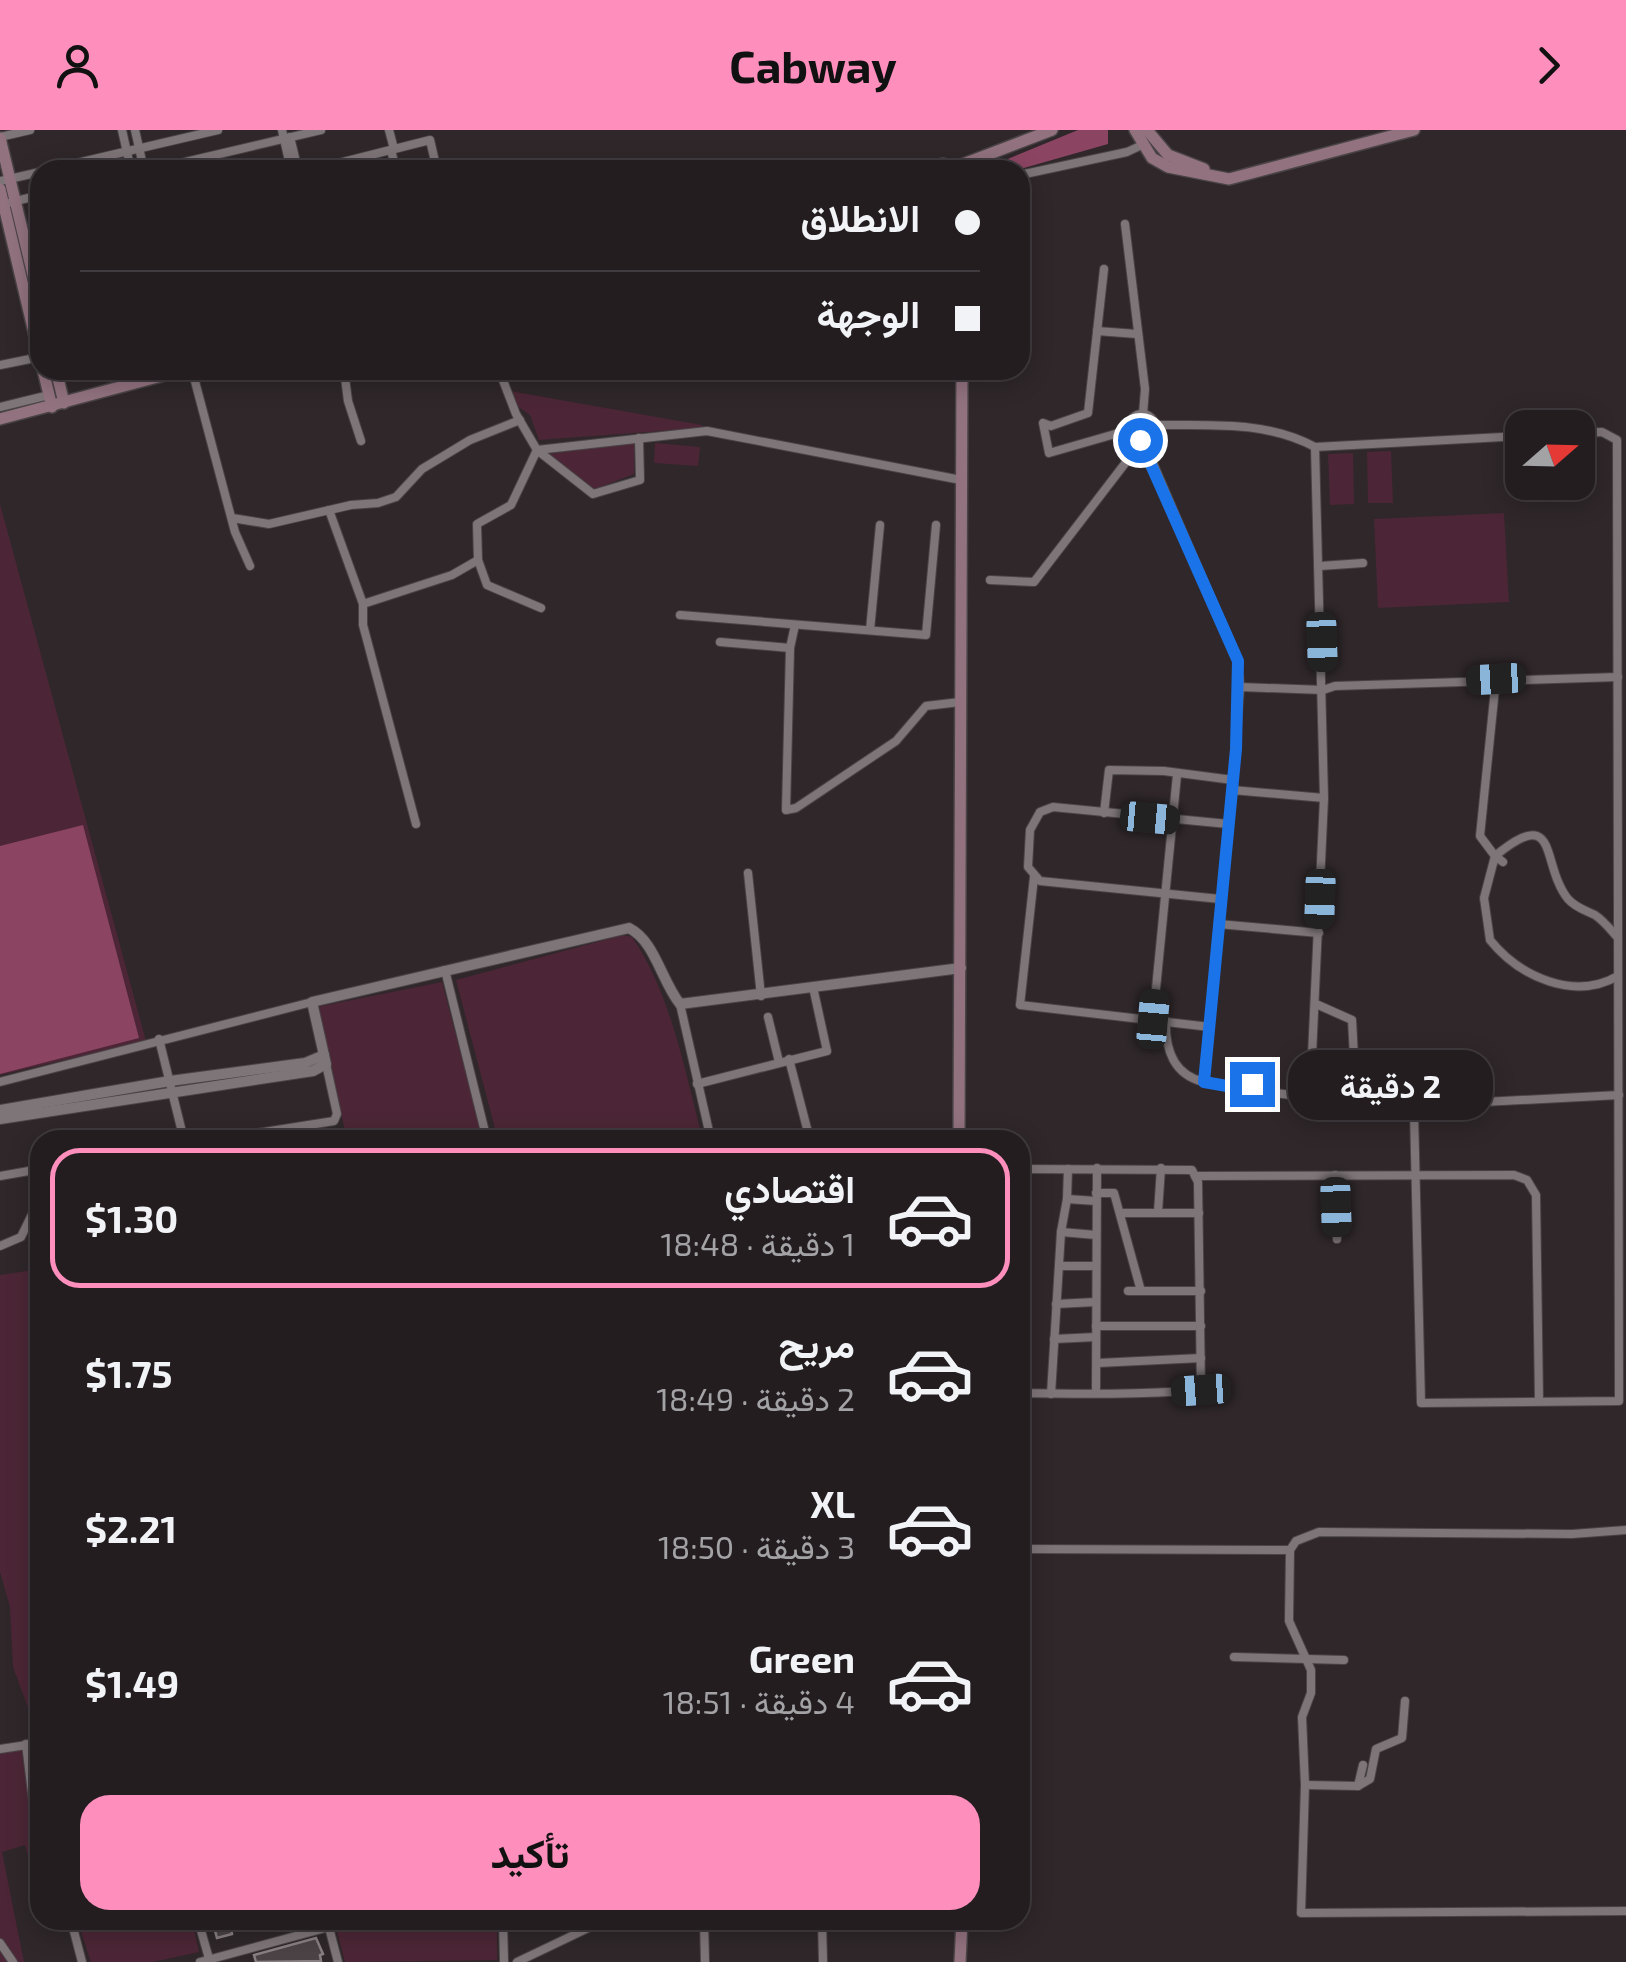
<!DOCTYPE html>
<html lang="ar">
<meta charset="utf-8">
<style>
:root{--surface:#231d20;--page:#2b2629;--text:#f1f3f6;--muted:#a3a2a5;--line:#403b3e;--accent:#fe8ebc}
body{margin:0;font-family:"Exo 2",Vazirmatn,sans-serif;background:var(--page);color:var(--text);direction:rtl;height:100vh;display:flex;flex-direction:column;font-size:38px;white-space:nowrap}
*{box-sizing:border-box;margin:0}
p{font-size:32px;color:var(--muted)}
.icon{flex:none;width:55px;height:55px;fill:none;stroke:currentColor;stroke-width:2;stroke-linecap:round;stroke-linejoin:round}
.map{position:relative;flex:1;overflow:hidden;direction:ltr}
.drawer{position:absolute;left:30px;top:1000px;width:1000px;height:800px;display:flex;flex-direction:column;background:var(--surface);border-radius:30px;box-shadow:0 5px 25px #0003,0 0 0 2px var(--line);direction:rtl}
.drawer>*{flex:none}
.top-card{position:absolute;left:30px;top:30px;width:1000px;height:220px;border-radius:30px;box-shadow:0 5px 25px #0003,0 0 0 2px var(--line);direction:rtl;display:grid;align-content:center;height:220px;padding:0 50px;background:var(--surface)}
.needle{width:65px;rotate:70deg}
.fabs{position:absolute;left:1505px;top:280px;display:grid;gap:20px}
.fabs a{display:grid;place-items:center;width:90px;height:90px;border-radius:20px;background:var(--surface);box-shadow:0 5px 25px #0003,0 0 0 2px var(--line);font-size:50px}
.end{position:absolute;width:45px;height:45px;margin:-22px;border:12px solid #1a73e8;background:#fff;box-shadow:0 0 0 5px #fff}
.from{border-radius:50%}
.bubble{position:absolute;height:70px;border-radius:30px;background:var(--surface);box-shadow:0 5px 25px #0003,0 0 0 2px var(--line);font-size:32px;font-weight:700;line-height:70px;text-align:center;direction:rtl}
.car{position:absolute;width:30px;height:60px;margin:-30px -15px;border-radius:12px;box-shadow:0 0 8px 2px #0007;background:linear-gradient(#222 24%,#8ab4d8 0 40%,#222 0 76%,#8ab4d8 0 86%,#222 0)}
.top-card b{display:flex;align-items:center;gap:35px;height:95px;font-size:38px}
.top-card b+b{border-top:2px solid var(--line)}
.top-card i{width:25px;height:25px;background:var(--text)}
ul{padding:18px 0 0;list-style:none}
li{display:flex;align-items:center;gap:30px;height:140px;margin:0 20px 15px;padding:0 30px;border:5px solid transparent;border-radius:30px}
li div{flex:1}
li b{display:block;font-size:38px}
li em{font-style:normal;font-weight:700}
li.active{border-color:var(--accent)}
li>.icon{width:90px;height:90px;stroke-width:1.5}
.cta{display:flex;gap:20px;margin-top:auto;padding:20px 50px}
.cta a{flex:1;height:115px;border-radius:30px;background:var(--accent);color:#111;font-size:40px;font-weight:700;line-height:115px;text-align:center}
header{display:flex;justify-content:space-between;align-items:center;height:130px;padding:0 50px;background:var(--accent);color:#111;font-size:45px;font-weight:700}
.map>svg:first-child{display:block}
.green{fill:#4c2636}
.forest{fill:#8b4562}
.building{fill:#4b4346;stroke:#887f82;stroke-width:2.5}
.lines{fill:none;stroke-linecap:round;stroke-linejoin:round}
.minor-casing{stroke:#4a4446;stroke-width:10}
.tertiary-casing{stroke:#4a4446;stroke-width:12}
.secondary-casing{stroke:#4a4446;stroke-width:14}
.minor{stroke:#7e7578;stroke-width:8}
.tertiary{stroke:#7e7578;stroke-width:10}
.secondary{stroke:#92727f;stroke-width:11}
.route{stroke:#1a73e8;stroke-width:12}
</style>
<header><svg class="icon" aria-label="forward" viewBox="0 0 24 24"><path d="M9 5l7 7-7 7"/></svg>Cabway<svg class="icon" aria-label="person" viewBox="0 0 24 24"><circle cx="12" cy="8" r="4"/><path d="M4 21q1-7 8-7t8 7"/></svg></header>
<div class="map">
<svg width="1626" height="1832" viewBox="0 0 1626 1832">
<rect width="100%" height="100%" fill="#2f272a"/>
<g class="green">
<polygon points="510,261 702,295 702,298 539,310 530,285 517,276"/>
<polygon points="634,312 634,344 595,359 548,324"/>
<polygon points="655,313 700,317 698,336 654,333"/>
<polygon points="1391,321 1393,373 1368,373 1367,322"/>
<polygon points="1353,323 1354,374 1330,375 1328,324"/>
<polygon points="0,374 146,911 0,945"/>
<polygon points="1504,383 1509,472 1378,478 1374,389"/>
<path d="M623,805L632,807C672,865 685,943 703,1010H498L456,850Z"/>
<polygon points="442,852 483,1010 347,1010 317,877"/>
<polygon points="40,1139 40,1770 25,1715 2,1722 24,1832 0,1832 0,1617 38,1605 13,1537 10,1477 0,1442 0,1145"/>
<polygon points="77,1790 192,1790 199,1822 153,1832 91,1832"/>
<polygon points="334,1790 497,1790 497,1830 345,1832"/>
</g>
<g class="forest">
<polygon points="1078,0 1108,0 1108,14 1017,40 981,40"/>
<polygon points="83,695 139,908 0,944 0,716"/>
</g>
<g class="building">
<polygon points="212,1790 272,1790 273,1792 251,1798 250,1793 231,1798 232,1804 217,1808"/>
<polygon points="316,1808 323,1824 320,1825 321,1831 256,1832 254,1825"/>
</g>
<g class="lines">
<defs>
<g id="minor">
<polyline points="122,0 131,40"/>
<polyline points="135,0 144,40"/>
<polyline points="282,0 291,40"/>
<polyline points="389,0 394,19"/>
<polyline points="0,7 30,0"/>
<polyline points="290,7 298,40"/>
<polyline points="391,20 396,40"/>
<polyline points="47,40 218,0"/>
<polyline points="151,40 321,0"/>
<polyline points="337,40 335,34 430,10 437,40"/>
<polyline points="1020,45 1127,22 1142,15"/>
<polyline points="0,51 40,42"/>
<polyline points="0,75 40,65"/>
<polyline points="1125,94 1145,259 1143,284"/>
<polyline points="1104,139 1088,283 1051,296 1043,293 1049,323 1129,300"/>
<polyline points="1097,201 1137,204"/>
<polyline points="0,235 40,227"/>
<polyline points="192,240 235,402 250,436"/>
<polyline points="344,240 348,271 361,311"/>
<polyline points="499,240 516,284 537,320 707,301 961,350"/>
<polyline points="0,277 49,265"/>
<circle cx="1142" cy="297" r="13"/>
<path d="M1154,295C1210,296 1264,290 1315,317L1324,668L1310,968"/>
<polyline points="1143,310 1238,531 1240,557 1233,650 1204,952 1251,960 1252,954"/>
<polyline points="1315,317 1522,306"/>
<polyline points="329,380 363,474 452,445 478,430"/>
<polyline points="232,388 269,394 351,375 378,373 396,367 422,339 470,310 520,290"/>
<polyline points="1320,436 1363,433"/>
<polyline points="990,450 1034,452 1143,310"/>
<polyline points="363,474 363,495 416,694"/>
<polyline points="541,478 487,455 478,430 477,394 511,375 537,320 593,364 640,350 639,308"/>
<polyline points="680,485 926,505 936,395"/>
<polyline points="795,495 790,518 786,680 796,678 896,611 926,576 960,572"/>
<polyline points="870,500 880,395"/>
<polyline points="720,512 790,518"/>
<path d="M1496,549L1480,706L1495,726L1484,768L1490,810C1520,847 1574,871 1618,846"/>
<polyline points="1240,557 1323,560 1335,556 1618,547"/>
<polyline points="1232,660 1324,668"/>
<polyline points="1104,683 1109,640 1164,641 1233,650"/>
<path d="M1503,732L1495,726C1560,673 1540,734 1568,769C1576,778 1585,780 1595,785C1604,791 1611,800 1618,808"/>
<polyline points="748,743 761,866"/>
<polyline points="1034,747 1020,875 1210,897"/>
<polyline points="1220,769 1040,751 1028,737 1030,700 1040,682 1053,677 1228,694"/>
<polyline points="1218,794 1319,803"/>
<polyline points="445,840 487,1010"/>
<polyline points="680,874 711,1010"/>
<polyline points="1316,874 1352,890 1356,965"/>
<polyline points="768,887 779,932"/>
<polyline points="1153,889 1177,645"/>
<path d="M1166,891C1165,920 1174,945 1204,952"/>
<polyline points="159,909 184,1010"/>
<polyline points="789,929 810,1010"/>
<polyline points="0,952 312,872"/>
<polyline points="697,954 827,921 813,857"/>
<polyline points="1251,960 1347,972 1356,965 1362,974 1414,982 1421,1273 1619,1271 1617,310 1602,302 1578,303"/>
<polyline points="1414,982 1464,973 1619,965"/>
<polyline points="214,1010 334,991 337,984 326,934"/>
<path d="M1020,1039L1192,1040L1198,1052L1201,1260C1140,1265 1081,1264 1020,1263"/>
<polyline points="1335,1045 1337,1109"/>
<polyline points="0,1046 40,1039"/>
<polyline points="1195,1046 1514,1045 1527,1050 1536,1065 1539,1271"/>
<polyline points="1096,1063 1114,1063 1141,1161"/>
<polyline points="1067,1069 1068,1039"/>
<polyline points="1158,1082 1161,1038"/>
<polyline points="1121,1083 1199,1083"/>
<polyline points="1061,1102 1096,1105"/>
<polyline points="0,1116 21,1107 40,1068"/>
<polyline points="1059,1136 1096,1136"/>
<polyline points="1128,1161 1201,1161"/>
<polyline points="1056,1174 1096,1172"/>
<polyline points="1096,1196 1201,1196"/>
<polyline points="1054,1209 1096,1207"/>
<polyline points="1098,1233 1201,1228"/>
<polyline points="1096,1262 1097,1038"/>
<polyline points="1051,1264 1061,1102 1067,1069 1096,1071"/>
<polyline points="1020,1419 1290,1420 1296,1411 1319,1402 1572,1404 1626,1400"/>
<polyline points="1290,1420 1289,1491 1311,1540 1311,1563 1302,1587 1305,1655 1301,1783 1626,1781"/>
<polyline points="1234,1527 1344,1530"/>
<polyline points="26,1614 34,1680 40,1695"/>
<polyline points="0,1619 40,1613"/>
<polyline points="1305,1655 1358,1656 1363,1635"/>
<polyline points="1358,1656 1370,1649 1376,1619 1402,1608 1405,1571"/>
<polyline points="71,1790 82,1832"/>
<polyline points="198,1790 210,1832"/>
<polyline points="327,1790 338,1832"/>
<polyline points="503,1790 504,1832"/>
<polyline points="704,1790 705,1832"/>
<polyline points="822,1790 823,1832"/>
<polyline points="0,1813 13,1832"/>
<polyline points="200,1832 329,1797"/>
<polyline points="517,1832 605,1790"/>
</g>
<g id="tertiary">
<polyline points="0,980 170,951 305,933 324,925"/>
<path d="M0,989L313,941L326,934L312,872L629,798C655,811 661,850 680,874L961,838"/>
</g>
<g id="secondary">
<polyline points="1135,0 1152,28 1168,37 1229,49 1414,0"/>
<polyline points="1147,0 1168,25 1204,39"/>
<polyline points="0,8 40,174"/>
<polyline points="953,38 1052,0"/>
<polyline points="914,40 943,34 954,40"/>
<polyline points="0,59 40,228"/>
<polyline points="43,240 52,277"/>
<polyline points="56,240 64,273"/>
<polyline points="0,289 184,240"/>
<polyline points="959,1010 962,240"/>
<polyline points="960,1832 962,1790"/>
</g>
</defs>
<use href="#minor" class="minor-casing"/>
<use href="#tertiary" class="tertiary-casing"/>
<use href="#secondary" class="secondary-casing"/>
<use href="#minor" class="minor"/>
<use href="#tertiary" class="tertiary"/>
<use href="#secondary" class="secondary"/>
</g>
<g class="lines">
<polyline class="route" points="1140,310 1238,531 1236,619 1204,952 1250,960 1252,954"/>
</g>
</svg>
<div class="fabs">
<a><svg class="needle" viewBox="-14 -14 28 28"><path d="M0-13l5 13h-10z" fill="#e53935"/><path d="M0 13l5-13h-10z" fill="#a3a2a5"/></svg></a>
</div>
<i class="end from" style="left:1140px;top:310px"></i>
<i class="end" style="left:1252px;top:954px"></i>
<div class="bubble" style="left:1288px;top:920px;width:205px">2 دقيقة</div>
<i class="car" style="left:1322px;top:512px;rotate:178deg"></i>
<i class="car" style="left:1496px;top:549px;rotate:267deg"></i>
<i class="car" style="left:1150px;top:688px;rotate:95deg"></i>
<i class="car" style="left:1320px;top:769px;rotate:182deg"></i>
<i class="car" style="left:1153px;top:889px;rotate:5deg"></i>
<i class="car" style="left:1336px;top:1077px;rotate:178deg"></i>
<i class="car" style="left:1201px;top:1260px;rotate:266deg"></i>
<div class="top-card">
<b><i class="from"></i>الانطلاق</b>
<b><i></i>الوجهة</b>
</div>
<section class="drawer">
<ul>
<li class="active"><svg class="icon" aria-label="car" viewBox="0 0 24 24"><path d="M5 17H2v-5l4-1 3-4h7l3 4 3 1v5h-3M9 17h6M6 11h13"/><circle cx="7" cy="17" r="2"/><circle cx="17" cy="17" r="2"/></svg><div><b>اقتصادي</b><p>1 دقيقة · 18:48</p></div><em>$1.30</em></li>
<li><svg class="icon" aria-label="car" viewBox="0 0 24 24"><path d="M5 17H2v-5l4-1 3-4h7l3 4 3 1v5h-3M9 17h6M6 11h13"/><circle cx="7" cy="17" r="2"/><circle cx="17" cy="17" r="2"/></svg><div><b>مريح</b><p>2 دقيقة · 18:49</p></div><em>$1.75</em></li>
<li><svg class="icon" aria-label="car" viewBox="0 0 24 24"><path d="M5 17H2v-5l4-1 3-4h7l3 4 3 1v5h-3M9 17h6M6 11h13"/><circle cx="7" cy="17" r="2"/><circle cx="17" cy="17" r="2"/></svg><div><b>XL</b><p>3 دقيقة · 18:50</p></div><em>$2.21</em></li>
<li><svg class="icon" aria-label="car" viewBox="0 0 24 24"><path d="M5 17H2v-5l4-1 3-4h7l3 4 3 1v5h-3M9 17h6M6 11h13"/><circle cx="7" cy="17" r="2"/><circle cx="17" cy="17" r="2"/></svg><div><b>Green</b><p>4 دقيقة · 18:51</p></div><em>$1.49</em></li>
</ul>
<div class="cta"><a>تأكيد</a></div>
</section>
</div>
